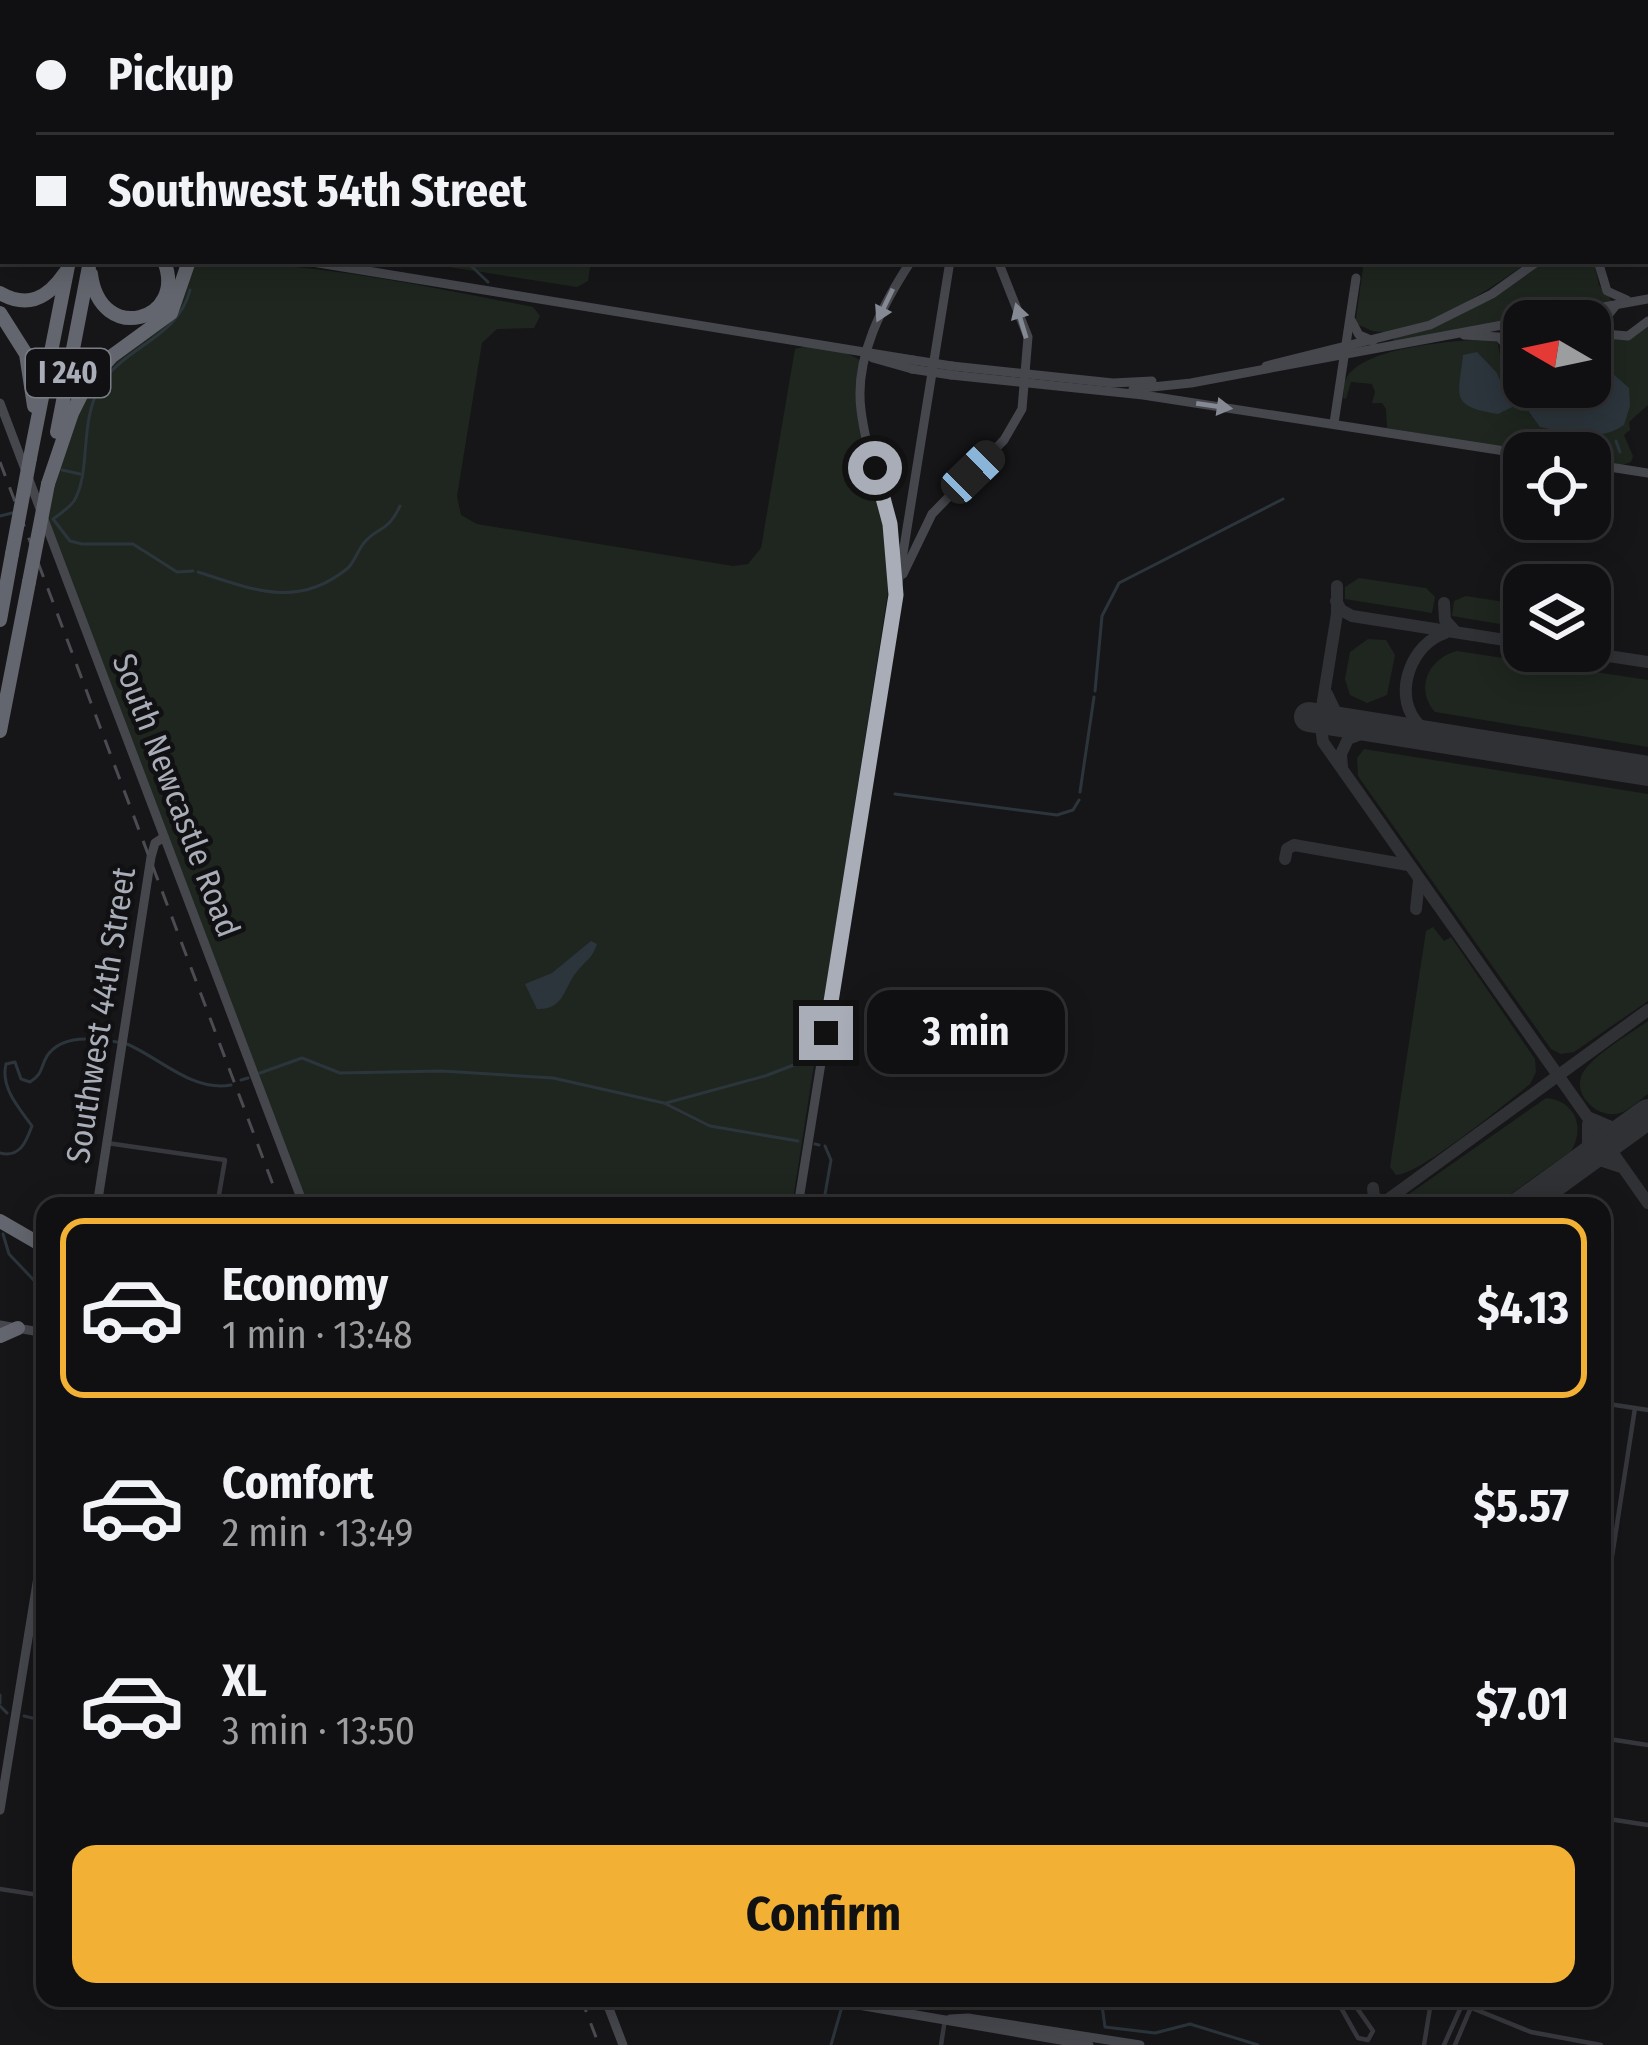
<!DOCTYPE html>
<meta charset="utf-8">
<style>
:root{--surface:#101012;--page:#19191b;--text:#f1f3f6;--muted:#9c9d9f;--line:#303032;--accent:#f2b134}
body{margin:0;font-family:"Fira Sans Condensed",sans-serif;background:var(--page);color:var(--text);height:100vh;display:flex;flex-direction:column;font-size:45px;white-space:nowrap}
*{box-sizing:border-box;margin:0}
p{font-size:39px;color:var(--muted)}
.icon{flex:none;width:66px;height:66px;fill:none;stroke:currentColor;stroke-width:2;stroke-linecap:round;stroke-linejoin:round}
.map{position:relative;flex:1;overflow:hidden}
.drawer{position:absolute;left:36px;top:1197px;width:1575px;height:810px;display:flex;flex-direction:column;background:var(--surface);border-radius:24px;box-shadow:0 6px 30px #0003,0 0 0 3px var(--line)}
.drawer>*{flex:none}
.guide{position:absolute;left:0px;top:0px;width:1650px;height:264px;box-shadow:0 6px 30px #0003,0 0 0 3px var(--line);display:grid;align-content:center;height:264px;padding:0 36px;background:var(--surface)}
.needle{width:78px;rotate:279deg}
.fabs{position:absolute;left:1503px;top:300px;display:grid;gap:24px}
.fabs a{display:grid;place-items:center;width:108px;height:108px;border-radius:24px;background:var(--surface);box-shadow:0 6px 30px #0003,0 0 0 3px var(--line);font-size:60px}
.end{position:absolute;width:54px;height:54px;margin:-27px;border:15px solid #a8adb8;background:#111;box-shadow:0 0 0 6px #111}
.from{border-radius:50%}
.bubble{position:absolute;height:84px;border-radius:24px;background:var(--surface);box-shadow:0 6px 30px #0003,0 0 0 3px var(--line);font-size:39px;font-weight:700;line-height:84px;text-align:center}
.car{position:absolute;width:36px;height:72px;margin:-36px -18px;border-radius:15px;box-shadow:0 0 9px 3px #0007;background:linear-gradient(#222 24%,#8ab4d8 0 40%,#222 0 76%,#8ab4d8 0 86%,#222 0)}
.guide b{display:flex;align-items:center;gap:42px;height:114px;font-size:45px}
.guide b+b{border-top:3px solid var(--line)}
.guide i{width:30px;height:30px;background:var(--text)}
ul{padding:21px 0 0;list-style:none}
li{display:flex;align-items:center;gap:36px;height:180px;margin:0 24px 18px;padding:0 12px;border:6px solid transparent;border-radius:24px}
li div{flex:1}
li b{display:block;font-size:45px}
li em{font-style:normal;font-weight:700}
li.selected{border-color:var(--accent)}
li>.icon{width:108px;height:108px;stroke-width:1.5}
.button{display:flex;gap:24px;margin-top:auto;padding:24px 36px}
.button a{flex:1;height:138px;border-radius:24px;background:var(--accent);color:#111;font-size:48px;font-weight:700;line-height:138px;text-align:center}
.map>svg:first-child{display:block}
.green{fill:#1e261f}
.water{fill:#2c353c}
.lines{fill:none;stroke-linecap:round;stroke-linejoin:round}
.stream{stroke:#2c353c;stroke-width:3}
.taxiway{stroke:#303135;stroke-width:12}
.runway{stroke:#303135;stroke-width:30}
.street-tunnel{stroke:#333438;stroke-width:4.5;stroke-dasharray:4.5 2;stroke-linecap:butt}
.street{stroke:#37383d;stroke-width:4.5}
.secondary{stroke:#45474d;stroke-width:9}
.highway{stroke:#63666e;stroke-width:14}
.rail{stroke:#4a4c52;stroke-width:3;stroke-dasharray:15 12;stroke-linecap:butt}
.secondary-bridge{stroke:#45474d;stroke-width:9}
.highway-bridge{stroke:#63666e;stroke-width:14}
.oneway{fill:#858993}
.route{stroke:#a8adb8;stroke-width:15}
.labels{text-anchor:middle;stroke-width:9;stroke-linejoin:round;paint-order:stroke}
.shield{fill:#111113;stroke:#7b7e86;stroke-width:3}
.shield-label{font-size:30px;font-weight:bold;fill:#a8adb8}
.street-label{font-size:33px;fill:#a8adb8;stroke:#111113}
</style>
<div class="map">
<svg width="1648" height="2045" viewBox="0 0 1648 2045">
<rect width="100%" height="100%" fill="#161618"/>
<g class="green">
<polygon points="173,0 978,0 977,3"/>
<path d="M192,261C307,261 421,285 533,307L540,316L534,328L497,329L482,343L457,496L461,515L477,524L733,566L748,564L761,548L795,349C813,343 846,350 861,361C855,429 887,498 892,566L792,1206H306L46,520L67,440L97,375L162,324Z"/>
<polygon points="410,261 591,261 588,281 577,287"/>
<path d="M1364,261H1529C1494,287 1415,340 1373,331C1367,329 1362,325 1355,325Z"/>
<path d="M1542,261H1594L1599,285L1614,303L1391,343L1394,338C1451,322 1495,296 1542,261Z"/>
<path d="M1648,324V405L1629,422L1630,430L1624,435L1633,456L1631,462L1622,465L1590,461V453H1536L1387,428L1386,409L1382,403H1372L1375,392L1372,384L1351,382L1346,399L1343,398C1344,392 1343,385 1346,379C1362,346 1458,340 1497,339L1505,382L1524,379V387H1590V367L1612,362L1607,338L1623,339Z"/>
<polygon points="1359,578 1426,588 1435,597 1432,613 1345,599 1345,587"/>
<polygon points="1466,596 1524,605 1524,628 1452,616 1454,601"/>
<polygon points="1368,639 1386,640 1395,655 1387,695 1367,703 1350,695 1345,679 1350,652"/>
<path d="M1457,651L1648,680V747L1435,712C1414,688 1429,658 1457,651Z"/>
<polygon points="1364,749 1648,794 1648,1001 1574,1052 1561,1054 1551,1049 1358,776 1357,758"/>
<path d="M1433,927L1444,941L1451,937L1535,1059L1536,1072L1530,1084C1508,1102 1418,1176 1396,1175L1390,1167L1426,931Z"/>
<path d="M1648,1021V1094C1638,1101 1627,1113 1615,1114C1596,1116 1575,1096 1581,1077C1586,1059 1633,1032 1648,1021Z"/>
<path d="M1546,1098C1574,1100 1586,1127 1571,1151L1494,1206H1392Z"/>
</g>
<g class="water">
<path d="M1477,352L1497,373L1502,386C1516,389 1524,385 1538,391L1544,387H1590V377L1612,373L1629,388L1630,406L1624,425C1599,443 1567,432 1540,427L1522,402L1498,414C1448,406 1459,396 1463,355Z"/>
<path d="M591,941L597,944C592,958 588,959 579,969C563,986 566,1010 537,1009L525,984L552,973Z"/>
</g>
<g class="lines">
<g class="stream">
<polyline points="376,0 379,3"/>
<polyline points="1004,0 1005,3"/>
<polyline points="466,261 488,282"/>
<path d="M190,290C178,338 127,345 102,383C78,420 92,471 74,501C69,508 60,514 53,519L70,541L82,544H133L177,572L193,571"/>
<polyline points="1616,441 1620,452"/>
<polyline points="62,470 80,474"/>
<polyline points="0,516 12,513"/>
<path d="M198,572C252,589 297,610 348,568C354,562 358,551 363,544C377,526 387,534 400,506"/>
<polyline points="1095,691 1102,616 1119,583 1283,499"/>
<polyline points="1080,792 1094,697"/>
<polyline points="895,794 1057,815 1073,810 1079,800"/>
<path d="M127,1044C160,1058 192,1092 231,1085"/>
<polyline points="260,1073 302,1058 340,1073 442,1071 553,1078 664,1103 710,1126 798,1141"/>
<polyline points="241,1080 248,1078"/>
<polyline points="666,1103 765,1076 812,1058"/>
<polyline points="815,1144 819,1145"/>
<path d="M0,1153C20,1158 26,1142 32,1126C20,1109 0,1088 6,1064L15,1062L21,1079L30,1082C43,1074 40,1068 47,1056C62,1034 94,1038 117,1042"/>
<polyline points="823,1206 831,1160 825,1146"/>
<polyline points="3,1234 9,1254 45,1292"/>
<polyline points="0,1695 0,1703"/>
<polyline points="0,1706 7,1713"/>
<polyline points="24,1716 45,1721"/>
<polyline points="1101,1998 1105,2027 1155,2033 1190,2024 1258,2045"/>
<polyline points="831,2045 841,2010"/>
</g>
<g class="taxiway">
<polyline points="1337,586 1337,614 1320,719 1323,742 1648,1203"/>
<polyline points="1336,601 1341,610 1352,616 1524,643"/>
<polyline points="1444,603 1445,620 1454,630"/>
<path d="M1445,633C1413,643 1393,691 1415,720C1425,734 1441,737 1457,741"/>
<polyline points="1576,651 1648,662"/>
<polyline points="1327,694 1337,715 1358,725"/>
<polyline points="1342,767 1341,754 1348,739 1377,728"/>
<polyline points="1285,859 1287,849 1294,845 1408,865"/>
<polyline points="1416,909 1419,880"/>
<polyline points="1590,1118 1616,1129 1638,1121"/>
<polyline points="1578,1166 1600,1160 1621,1167"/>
<polyline points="1570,1170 1588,1150 1588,1124"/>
<polyline points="1373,1188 1374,1198 1385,1201"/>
<polyline points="1379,1206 1648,1010"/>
</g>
<g class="runway">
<polyline points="1309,717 1648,771"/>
<polyline points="1521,1206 1648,1114"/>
</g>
<polyline class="street-tunnel" points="1369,2000 1370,1998"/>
<g class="street">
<polyline points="107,1143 225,1160 217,1206"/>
<polyline points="1602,1403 1648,1410"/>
<polyline points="1602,1621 1635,1408"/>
<polyline points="1602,1738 1648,1745"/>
<polyline points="1602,1818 1648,1825"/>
<polyline points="0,1889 45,1896"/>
<polyline points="1341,1998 1340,2006 1358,2038 1368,2040 1373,2031 1350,1998"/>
<polyline points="1382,1998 1430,2008 1424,2045"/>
<polyline points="1462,2004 1531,2032 1601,2045"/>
<polyline points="941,2045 945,2019"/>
<polyline points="1444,2045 1465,1998"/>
<polyline points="1455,2045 1475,1998"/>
</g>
<g class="secondary">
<polyline points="1137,0 1157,3"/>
<polyline points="992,3 992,0"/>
<polyline points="1647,80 1648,80"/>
<polyline points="1647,184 1648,184"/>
<polyline points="0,213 3,214"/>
<polyline points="306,261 913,360"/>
<polyline points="1598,261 1607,291 1627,300"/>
<polyline points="1351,320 1359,335 1373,341"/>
<polyline points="1526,321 1648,299"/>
<polyline points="1598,328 1616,305"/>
<polyline points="1605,334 1628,336 1648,321"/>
<polyline points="1464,335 1499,337 1507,346"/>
<polyline points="867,353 873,358 912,369"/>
<polyline points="952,366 1113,383 1152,381"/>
<polyline points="1266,366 1430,325 1492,294 1538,261"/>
<polyline points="951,375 1143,395 1524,454"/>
<polyline points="1133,389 1191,383 1524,321"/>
<polyline points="0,403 304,1206"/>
<polyline points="1334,423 1356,278"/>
<polyline points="1590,464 1648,473"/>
<polyline points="903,574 932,514 1004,440 1022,409 1028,337 998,261"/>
<path d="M895,576C892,515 868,468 861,410C854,357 883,304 911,261"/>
<polyline points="97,1206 151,857 155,843 164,837"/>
<polyline points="798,1206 950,261"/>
<polyline points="0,1325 45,1333"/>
<polyline points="0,1810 45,1534"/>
<polyline points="605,1998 623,2045"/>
<polyline points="818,1998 1089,2045"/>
<polyline points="950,2019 968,2018 1140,2045"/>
</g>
<g class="highway">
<polyline points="112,3 113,0"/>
<polyline points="139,3 140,0"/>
<polyline points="0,142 3,138"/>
<polyline points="3,171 3,176"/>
<polyline points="0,233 3,230"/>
<path d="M91,274C100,346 188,321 164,261"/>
<path d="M0,293C28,309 48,298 65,273"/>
<polyline points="0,313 26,354 34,406"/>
<polyline points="57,432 90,261"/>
<polyline points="30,458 69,261"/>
<polyline points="48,484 72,413 85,387 112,356 171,313 189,261"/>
<polyline points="0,620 12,554"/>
<polyline points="0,731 29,582"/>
<polyline points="0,1221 45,1247"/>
<polyline points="0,1336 18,1328"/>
</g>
<g class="rail">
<polyline points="0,462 281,1206"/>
<polyline points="581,1998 599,2045"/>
</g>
<g class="secondary-bridge">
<polyline points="913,360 952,366"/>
<polyline points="912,369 951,375"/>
</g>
<g class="highway-bridge">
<polyline points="12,554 30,458"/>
<polyline points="29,582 48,484"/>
</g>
</g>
<defs><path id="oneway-solid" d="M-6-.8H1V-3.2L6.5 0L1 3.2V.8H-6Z" transform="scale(3)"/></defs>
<g class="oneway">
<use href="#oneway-solid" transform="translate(885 305) rotate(116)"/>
<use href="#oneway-solid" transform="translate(1021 321) rotate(-107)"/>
<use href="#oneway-solid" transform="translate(1214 406) rotate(8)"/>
</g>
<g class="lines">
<polyline class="route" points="826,1033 896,595 890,524 875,468"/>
</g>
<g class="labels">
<rect class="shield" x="26" y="349" width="84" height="48" rx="9"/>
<g class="shield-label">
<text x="68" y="383">I 240</text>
</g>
<g class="street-label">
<text transform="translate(177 795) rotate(69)" y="12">South Newcastle Road</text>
<text transform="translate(100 1015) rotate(-81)" y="12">Southwest 44th Street</text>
</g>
</g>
</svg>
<div class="fabs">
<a><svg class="needle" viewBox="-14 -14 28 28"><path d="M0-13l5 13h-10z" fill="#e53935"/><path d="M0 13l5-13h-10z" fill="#9c9d9f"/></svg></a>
<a><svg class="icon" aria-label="locate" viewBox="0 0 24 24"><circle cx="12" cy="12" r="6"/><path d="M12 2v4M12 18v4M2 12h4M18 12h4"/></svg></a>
<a><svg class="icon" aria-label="layers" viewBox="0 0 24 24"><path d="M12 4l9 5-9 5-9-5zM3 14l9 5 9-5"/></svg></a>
</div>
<i class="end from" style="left:875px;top:468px"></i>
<i class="end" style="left:826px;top:1033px"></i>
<div class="bubble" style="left:867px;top:990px;width:198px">3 min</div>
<i class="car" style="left:973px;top:472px;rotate:46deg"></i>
<div class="guide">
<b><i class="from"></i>Pickup</b>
<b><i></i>Southwest 54th Street</b>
</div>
<section class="drawer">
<ul>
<li class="selected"><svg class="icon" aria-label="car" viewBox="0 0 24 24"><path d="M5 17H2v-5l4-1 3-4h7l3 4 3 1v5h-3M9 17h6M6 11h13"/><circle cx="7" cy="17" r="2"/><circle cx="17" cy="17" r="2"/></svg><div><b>Economy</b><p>1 min · 13:48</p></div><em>$4.13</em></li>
<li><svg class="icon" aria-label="car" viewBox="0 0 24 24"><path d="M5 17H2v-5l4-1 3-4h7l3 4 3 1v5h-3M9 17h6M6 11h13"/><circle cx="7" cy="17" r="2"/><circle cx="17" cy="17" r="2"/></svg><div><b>Comfort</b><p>2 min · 13:49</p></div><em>$5.57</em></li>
<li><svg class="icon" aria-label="car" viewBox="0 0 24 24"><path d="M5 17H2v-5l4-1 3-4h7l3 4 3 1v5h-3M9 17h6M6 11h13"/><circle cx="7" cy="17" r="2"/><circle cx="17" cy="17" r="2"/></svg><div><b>XL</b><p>3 min · 13:50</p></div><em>$7.01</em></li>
</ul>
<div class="button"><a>Confirm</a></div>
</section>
</div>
